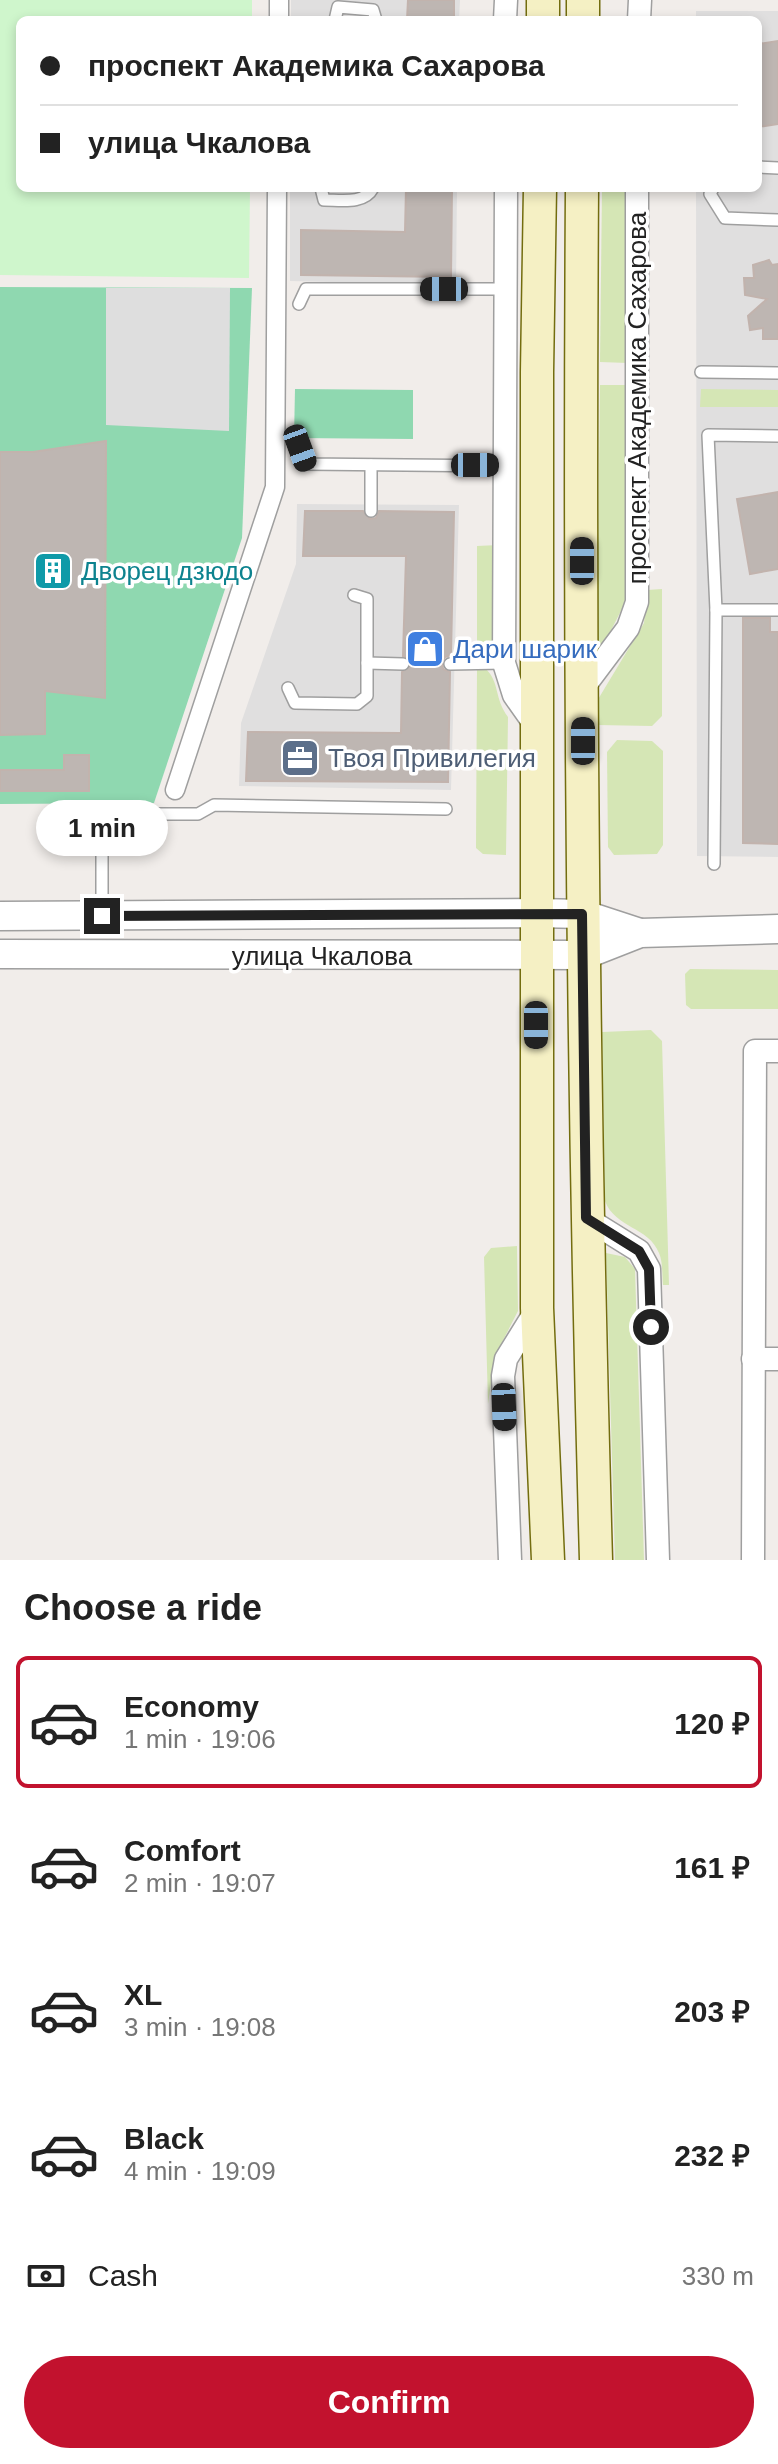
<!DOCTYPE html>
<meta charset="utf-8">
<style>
:root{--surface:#fff;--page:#f6f6f6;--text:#222;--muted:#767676;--line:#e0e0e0;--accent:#c2122e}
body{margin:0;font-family:Arial,sans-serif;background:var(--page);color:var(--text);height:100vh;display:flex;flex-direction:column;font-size:30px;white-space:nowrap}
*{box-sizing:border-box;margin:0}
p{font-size:26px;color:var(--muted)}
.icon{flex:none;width:44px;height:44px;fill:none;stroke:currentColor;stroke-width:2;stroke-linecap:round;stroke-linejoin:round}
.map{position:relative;height:1560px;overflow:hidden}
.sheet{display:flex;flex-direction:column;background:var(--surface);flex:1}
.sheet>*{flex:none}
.top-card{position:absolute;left:16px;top:16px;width:746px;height:176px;border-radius:12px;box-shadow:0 4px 12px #0003;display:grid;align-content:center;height:176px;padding:0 24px;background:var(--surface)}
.end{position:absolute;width:36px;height:36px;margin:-18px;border:10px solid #222;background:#fff;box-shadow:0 0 0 4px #fff}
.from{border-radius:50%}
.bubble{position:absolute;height:56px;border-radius:28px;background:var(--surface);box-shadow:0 4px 12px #0003;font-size:26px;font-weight:600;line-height:56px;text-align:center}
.car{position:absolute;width:24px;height:48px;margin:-24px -12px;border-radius:10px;box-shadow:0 0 6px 2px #0007;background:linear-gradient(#222 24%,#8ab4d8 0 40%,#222 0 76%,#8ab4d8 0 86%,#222 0)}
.top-card b{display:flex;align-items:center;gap:28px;height:76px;font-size:30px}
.top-card b+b{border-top:2px solid var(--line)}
.top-card i{width:20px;height:20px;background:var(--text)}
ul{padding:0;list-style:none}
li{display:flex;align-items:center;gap:24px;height:132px;margin:0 16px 12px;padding:0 8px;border:4px solid transparent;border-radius:12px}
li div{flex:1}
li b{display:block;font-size:30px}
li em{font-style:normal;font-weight:600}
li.current{border-color:var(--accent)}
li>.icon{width:72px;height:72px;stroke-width:1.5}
h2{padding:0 24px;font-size:36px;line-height:96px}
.pay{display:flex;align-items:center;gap:20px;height:88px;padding:0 24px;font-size:30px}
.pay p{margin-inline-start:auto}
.cta{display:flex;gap:16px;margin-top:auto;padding:16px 24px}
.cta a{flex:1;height:92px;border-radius:48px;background:var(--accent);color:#fff;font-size:32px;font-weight:600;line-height:92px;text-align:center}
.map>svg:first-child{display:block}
.residential{fill:#e0dfdf}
.grass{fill:#d5e6b5}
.park{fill:#cff6cc}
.pitch{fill:#8fd8b0}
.parking{fill:#dedede}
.building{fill:#beb6b2;stroke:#c2b3ad;stroke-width:2}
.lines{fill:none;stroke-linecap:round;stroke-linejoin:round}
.service-casing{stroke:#9f9f9f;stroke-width:14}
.pedestrian-casing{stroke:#9f9f9f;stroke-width:21}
.minor-casing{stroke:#9f9f9f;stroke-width:25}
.tertiary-casing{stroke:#9f9f9f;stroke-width:31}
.secondary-casing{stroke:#736d0f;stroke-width:35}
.service{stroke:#fff;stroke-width:11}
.pedestrian{stroke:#fff;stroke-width:18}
.minor{stroke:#fff;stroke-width:22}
.tertiary{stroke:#fff;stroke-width:28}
.secondary{stroke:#f5f0c4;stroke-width:32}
.route{stroke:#222;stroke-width:10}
.labels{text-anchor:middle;stroke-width:7;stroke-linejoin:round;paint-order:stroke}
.street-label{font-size:26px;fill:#222;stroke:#fff}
.culture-label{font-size:26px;fill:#0d838f;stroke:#fff;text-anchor:start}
.shop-label{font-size:26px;fill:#366cbe;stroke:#fff;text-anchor:start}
.service-label{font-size:26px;fill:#4e5e75;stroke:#fff;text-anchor:start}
</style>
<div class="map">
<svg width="778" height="1560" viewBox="0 0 778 1560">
<rect width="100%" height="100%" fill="#f1edea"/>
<g class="residential">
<polygon points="291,0 460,0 459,20 291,20"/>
<polygon points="696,11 778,11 778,857 697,856 696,188 758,188 758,20 696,20"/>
<polygon points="290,188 457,188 456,285 290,281"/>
<polygon points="297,504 459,505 451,790 239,786 241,723 296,564"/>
</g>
<g class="grass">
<polygon points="602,188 629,188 628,363 600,362"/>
<polygon points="600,385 625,385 626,601 602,648 597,648"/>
<polygon points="701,389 778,390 778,407 700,407"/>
<polygon points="498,545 495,637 488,646 477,646 477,546"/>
<polygon points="662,589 662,716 652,726 597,725 597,701 644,623 647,590"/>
<path d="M477,669H486C500,683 494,698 508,717L506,855L483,854L476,848Z"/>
<polygon points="617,740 652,741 663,751 663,845 657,854 614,855 608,847 607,752"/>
<polygon points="690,969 778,970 778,1009 691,1009 686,1005 685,974"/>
<path d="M651,1030L662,1041L669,1285H663C662,1275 663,1262 659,1253C649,1227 615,1228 605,1201L602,1032Z"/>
<polygon points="517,1246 518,1311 495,1356 488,1404 484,1257 491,1248"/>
<polygon points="606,1253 625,1257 635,1269 644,1560 615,1560"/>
</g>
<polygon class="park" points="0,0 252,0 252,20 20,20 20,188 250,188 249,278 0,275"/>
<g class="pitch">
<polygon points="0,287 252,288 242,538 154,803 0,804"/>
<polygon points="295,389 413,390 413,439 294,438"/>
</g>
<polygon class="parking" points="106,288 230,288 229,431 106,425"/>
<g class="building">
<polygon points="408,0 454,0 454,20 407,20"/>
<polygon points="778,41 778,124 758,127 758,44"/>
<polygon points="406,188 452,188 451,277 301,275 301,230 405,232"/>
<polygon points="769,260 772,265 778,264 778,339 763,339 763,328 750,330 748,316 767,299 745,295 744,278 754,278 753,265"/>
<polygon points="106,441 105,698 45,691 45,734 0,735 0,452 33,452"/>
<polygon points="778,492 778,569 750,574 737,499"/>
<polygon points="305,511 363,511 370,519 376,518 379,511 454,512 451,655 445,657 442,663 443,669 450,672 448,782 246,781 248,732 401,733 402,672 411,665 410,659 403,656 406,556 303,556"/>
<polygon points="743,618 770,618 770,632 778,632 778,844 743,843"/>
<polygon points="64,755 89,755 89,791 0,791 0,770 64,770"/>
</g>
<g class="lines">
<defs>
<g id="service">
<polyline points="335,20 338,7 373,10 376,20"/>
<polyline points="758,167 778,168"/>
<path d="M321,188L324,200C340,200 364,205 373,188"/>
<polyline points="713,188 710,194 725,218 778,220"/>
<polyline points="299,304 306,289 506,289"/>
<polyline points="701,372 778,373"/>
<polyline points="300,448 305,464 506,466"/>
<polyline points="371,465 371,511"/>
<polyline points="716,610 778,610"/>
<polyline points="367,663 403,664"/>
<polyline points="450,664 504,663"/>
<polyline points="288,688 295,703 357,704 367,696 367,599 354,595"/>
<polyline points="714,864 716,610 708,435 778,436"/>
<polyline points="102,914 102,814 198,814 214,805 446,809"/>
</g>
<g id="pedestrian">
<polyline points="279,20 279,0"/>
<polyline points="175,790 275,487 277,188"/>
</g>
<g id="minor">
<polyline points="505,20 506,0"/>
<polyline points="639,20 640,0"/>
<polyline points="506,188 504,663 514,695 538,729"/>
<polyline points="583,688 628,628 637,602 637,188"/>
<polyline points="586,1218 639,1251 649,1269 658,1560"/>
<polyline points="753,1359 778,1359"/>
<polyline points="510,1560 503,1376 506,1359 537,1309"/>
<polyline points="753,1560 755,1051 778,1051"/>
</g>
<g id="tertiary">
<polyline points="0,916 537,913 582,914 640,933"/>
<polyline points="0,954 584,955 640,933 778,929"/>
</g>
<g id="secondary">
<polyline points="543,20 543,0"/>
<polyline points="583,20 583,0"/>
<polyline points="540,188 537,372 537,1308 548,1560"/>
<path d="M582,188C579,645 583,1103 596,1560"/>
</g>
</defs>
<use href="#service" class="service-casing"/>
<use href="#pedestrian" class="pedestrian-casing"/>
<use href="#minor" class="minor-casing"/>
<use href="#tertiary" class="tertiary-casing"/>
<use href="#secondary" class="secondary-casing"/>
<use href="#service" class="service"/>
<use href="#pedestrian" class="pedestrian"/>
<use href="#minor" class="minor"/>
<use href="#tertiary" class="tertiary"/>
<use href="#secondary" class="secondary"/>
</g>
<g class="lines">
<polyline class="route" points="102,916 582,914 586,1218 639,1251 649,1269 651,1327"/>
</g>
<defs>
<symbol id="building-square" viewBox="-11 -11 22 22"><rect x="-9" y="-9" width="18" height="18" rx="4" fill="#0f9aa8" stroke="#fff"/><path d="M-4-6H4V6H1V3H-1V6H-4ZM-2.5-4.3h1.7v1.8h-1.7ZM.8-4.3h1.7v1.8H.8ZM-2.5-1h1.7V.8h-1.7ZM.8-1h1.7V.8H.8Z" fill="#fff"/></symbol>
<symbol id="shop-square" viewBox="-11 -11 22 22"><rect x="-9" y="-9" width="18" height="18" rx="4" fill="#3f7fe0" stroke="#fff"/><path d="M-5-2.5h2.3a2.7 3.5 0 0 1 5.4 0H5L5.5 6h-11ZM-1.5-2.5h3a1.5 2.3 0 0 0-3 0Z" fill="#fff"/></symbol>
<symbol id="office-square" viewBox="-11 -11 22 22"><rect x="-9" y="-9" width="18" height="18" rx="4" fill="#5c6f8a" stroke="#fff"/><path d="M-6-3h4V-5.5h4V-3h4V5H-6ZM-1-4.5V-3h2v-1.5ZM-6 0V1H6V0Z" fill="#fff"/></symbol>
</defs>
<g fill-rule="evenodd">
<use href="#building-square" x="31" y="549" width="44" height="44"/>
<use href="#shop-square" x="403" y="627" width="44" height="44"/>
<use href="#office-square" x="278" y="736" width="44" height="44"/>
</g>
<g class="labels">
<g class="street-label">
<text transform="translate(637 398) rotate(-90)" y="9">проспект Академика Сахарова</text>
<text x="322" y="965">улица Чкалова</text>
</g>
<g class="culture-label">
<text x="81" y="580">Дворец дзюдо</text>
</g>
<g class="shop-label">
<text x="453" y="658">Дари шарик</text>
</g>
<g class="service-label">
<text x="328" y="767">Твоя Привилегия</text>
</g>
</g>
</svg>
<i class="end from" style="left:651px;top:1327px"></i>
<i class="end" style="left:102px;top:916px"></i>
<div class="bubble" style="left:36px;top:800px;width:132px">1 min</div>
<i class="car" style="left:444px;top:289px;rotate:270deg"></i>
<i class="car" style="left:300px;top:448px;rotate:160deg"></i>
<i class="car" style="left:475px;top:465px;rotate:90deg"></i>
<i class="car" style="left:582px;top:561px;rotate:0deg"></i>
<i class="car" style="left:583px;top:741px;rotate:0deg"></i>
<i class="car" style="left:536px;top:1025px;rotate:180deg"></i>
<i class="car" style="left:504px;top:1407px;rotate:178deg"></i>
<div class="top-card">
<b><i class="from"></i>проспект Академика Сахарова</b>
<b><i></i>улица Чкалова</b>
</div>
</div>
<section class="sheet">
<h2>Choose a ride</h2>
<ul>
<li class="current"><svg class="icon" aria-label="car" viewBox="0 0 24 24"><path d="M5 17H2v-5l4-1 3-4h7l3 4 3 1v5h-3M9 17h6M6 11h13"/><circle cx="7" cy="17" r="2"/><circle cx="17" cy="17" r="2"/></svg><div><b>Economy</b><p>1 min · 19:06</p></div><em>120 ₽</em></li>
<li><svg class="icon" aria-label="car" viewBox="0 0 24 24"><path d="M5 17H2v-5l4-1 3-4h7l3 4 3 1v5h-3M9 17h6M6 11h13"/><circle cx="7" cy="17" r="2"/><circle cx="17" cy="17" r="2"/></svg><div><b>Comfort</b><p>2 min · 19:07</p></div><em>161 ₽</em></li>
<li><svg class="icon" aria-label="car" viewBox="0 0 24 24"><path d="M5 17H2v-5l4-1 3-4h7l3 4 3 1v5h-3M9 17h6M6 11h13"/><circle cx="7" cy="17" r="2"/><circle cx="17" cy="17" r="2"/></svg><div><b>XL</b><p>3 min · 19:08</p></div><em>203 ₽</em></li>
<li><svg class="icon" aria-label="car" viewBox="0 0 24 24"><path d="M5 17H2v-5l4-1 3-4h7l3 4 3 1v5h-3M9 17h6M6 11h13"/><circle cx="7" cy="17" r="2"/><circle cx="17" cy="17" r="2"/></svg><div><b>Black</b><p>4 min · 19:09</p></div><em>232 ₽</em></li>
</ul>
<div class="pay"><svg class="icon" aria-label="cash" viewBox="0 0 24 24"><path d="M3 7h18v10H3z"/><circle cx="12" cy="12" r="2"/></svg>Cash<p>330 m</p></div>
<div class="cta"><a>Confirm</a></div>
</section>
